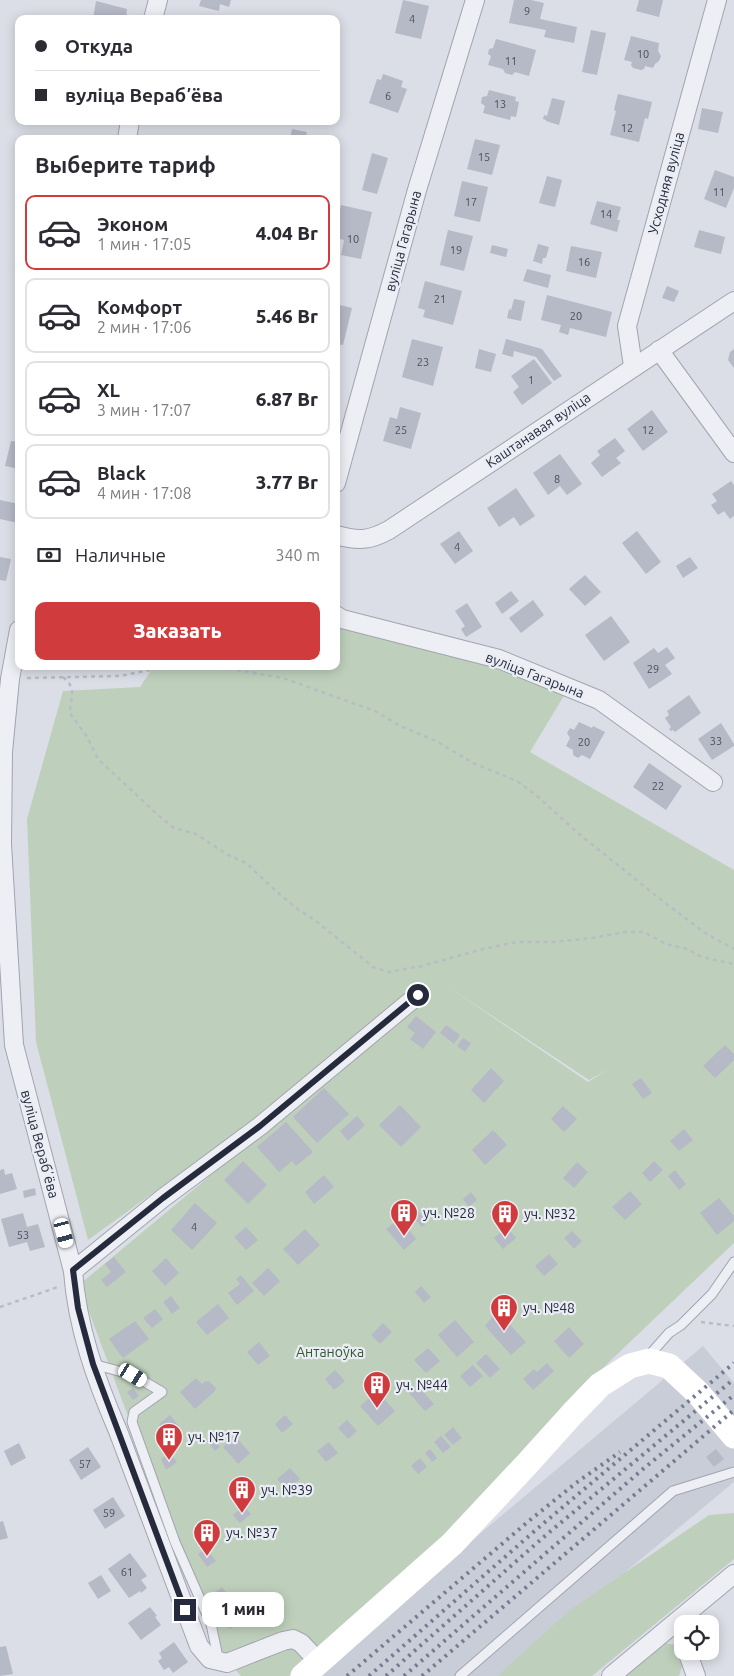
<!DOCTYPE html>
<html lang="ru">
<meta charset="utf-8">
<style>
:root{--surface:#fff;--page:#f7f7f7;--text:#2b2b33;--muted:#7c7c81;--line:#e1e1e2;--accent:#d03c3d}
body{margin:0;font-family:Ubuntu,sans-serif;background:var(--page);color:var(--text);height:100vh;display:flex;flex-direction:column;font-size:19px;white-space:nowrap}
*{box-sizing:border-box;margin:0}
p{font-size:16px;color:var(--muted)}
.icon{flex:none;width:28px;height:28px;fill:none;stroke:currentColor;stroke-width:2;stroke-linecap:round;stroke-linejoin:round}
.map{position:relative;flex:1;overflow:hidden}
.side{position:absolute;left:15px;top:135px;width:325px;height:535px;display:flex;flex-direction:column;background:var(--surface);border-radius:10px;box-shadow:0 2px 12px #0003}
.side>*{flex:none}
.banner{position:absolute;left:15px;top:15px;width:325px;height:110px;border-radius:10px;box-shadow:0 2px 12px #0003;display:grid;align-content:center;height:110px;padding:0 20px;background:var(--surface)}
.fabs{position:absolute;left:674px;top:1615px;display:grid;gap:10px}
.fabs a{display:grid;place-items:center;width:45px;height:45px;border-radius:10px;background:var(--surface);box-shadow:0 2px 12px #0003;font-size:25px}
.end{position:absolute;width:22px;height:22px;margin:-11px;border:6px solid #252a3c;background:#fff;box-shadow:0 0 0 2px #fff}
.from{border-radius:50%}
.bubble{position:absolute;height:35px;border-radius:10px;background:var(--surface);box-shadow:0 2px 12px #0003;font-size:16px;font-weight:800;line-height:35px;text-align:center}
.car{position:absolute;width:15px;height:30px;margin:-15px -8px;border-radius:6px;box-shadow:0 0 4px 1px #0007;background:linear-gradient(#fff 24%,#345 0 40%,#fff 0 76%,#345 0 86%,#fff 0)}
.banner b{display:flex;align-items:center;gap:18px;height:48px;font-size:19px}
.banner b+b{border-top:1px solid var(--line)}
.banner i{width:12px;height:12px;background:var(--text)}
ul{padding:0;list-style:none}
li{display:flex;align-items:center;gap:15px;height:75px;margin:0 10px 8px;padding:0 10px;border:2px solid var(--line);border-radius:10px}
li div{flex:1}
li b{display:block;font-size:19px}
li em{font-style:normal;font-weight:800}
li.current{border-color:var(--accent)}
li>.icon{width:45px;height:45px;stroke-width:1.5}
h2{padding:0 20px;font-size:22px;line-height:60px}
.pay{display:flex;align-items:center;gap:12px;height:55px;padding:0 20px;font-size:19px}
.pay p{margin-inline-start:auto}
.action{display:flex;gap:10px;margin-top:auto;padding:10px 20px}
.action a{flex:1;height:58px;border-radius:10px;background:var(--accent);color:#fff;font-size:20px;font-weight:800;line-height:58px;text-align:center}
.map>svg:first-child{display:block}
.built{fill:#c9cdd8}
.green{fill:#bed0bc;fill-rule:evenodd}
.building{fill:#b6b9c6}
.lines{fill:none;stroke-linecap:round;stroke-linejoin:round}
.lane-casing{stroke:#a1a4b0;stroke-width:11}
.street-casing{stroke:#a1a4b0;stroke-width:20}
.path{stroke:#babcc4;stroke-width:2.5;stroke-dasharray:4 4;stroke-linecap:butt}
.lane{stroke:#eeeff4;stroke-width:9}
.street{stroke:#eeeff4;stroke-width:18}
.secondary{stroke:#fff;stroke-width:25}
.rail{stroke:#757b90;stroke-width:4;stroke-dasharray:2.5 5;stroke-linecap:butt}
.route{stroke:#252a3c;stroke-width:6}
.labels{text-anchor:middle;stroke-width:4.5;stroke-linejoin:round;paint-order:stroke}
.number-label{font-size:11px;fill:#494e5e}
.street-label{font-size:14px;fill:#252a3c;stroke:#eaedf4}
.poi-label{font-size:14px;fill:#252a3c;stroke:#eaedf4;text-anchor:start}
.park-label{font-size:14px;fill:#345832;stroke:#eaedf4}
</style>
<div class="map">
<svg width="734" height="1676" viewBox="0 0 734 1676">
<rect width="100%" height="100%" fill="#dbdee6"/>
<polygon class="built" points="703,1346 734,1383 734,1482 500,1676 311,1676"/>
<g class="green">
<path d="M336,624L496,665L565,694L530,752L734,870V1243L610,1361L557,1415L455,1528L289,1676H241L213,1644L79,1285L432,991L88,1240L36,1042L27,819L63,691L140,687L154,666H336ZM447,986L589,1080L609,1069L588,1082Z"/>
<polygon points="734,1513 734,1559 592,1676 497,1676 570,1610 709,1515"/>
<polygon points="664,1643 676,1645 683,1663 679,1676 624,1676"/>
</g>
<g class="building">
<polygon points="201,0 231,0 229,7 220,4 219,11 199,6"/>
<polygon points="403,0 429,6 421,39 395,33"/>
<polygon points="514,0 531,0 544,3 540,19 577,27 574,43 544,37 546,30 509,23"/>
<polygon points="639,0 663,0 659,17 636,11"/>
<polygon points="96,1 127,9 126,19 110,17 110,19 93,19"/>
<polygon points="591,30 606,33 597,75 582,72"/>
<polygon points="631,36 659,43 658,51 661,56 659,61 655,64 653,68 645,66 644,69 641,70 633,68 631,65 632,62 624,60"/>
<polygon points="496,39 536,50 529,76 515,72 512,75 505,73 503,69 488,65 491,56 488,54 489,49 493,48"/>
<polygon points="383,74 403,81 401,87 407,89 398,113 369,103 377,79 381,80"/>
<polygon points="489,90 516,97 515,101 519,102 516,117 511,116 510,120 483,113 485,106 481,103 482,97 487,96"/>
<polygon points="618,94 652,102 648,119 645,118 639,142 610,135 616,111 614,110"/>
<polygon points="552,98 565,101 559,125 546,121 546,120 543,119 544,115 547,116"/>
<polygon points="702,108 723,112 718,133 698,129"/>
<polygon points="292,129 307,132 305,139 290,139"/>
<polygon points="475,139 500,145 492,175 467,169"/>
<polygon points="372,153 388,158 377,194 362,190"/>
<polygon points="715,170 734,177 734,188 726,208 704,199"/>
<polygon points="547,176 562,180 555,207 539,203"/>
<polygon points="462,181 488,187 480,222 454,216"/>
<polygon points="597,201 621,207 617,220 620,220 617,232 590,224"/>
<polygon points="341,205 372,212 361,259 341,255 344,240 336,238 336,218 338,219"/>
<polygon points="448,230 473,236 464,271 440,265"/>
<polygon points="699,230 725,237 721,254 694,247"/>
<polygon points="538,244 549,247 546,258 543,258 542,264 533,261"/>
<polygon points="492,245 508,249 506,257 490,253"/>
<polygon points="571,246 602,252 596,278 566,271"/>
<polygon points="527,269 551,275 548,288 523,281"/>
<polygon points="425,281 462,291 453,325 423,317 425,310 418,308"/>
<polygon points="667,286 679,291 674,302 662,298"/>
<polygon points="547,295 612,312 606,337 570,328 568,335 559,332 561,325 541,320"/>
<polygon points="514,299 525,301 521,321 507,318 509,309 511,310"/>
<polygon points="336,304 352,308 343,345 336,344"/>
<polygon points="412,339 443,347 433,386 402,377"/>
<polygon points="506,339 542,349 562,376 554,381 536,357 514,351 513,357 502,354"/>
<polygon points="479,349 496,354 491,372 475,368"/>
<polygon points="734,349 734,368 728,360 730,352"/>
<polygon points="534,359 552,383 522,405 513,392 519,387 511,376"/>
<polygon points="400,407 421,413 411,449 383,441 390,417 397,419"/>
<polygon points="652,410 668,432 643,451 627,429"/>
<polygon points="615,438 625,451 616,458 621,463 602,477 591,463 600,455 597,451"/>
<polygon points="11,441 19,442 19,469 5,466"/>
<polygon points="560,454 582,484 567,495 560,486 548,495 533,473"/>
<polygon points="731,481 734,485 734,516 730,519 724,511 718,515 711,505 717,501 712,494"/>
<polygon points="516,488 535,516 520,526 514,517 499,527 487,508"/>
<polygon points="0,500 19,504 18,523 0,519"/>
<polygon points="459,531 473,551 455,564 440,544"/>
<polygon points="637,531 661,562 646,574 622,543"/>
<polygon points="0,557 11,559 6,581 0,580"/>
<polygon points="690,557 698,568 683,578 676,566"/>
<polygon points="585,575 601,592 585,606 569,589"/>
<polygon points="511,591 519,601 502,614 495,603"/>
<polygon points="533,600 544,615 521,633 509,618"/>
<polygon points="467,603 482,627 466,637 461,629 465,626 455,611"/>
<polygon points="611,616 630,642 604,661 585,635"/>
<polygon points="667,647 675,658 665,665 672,674 649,689 633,663 654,648 658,653"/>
<polygon points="689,695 701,713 675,732 673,730 671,731 669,729 671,727 665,718 669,715 667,711"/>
<polygon points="579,722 592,728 593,726 605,732 590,759 582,755 578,758 573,755 573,750 566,746 570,738 567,733 570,728 574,730"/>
<polygon points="721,723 734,744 734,746 712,760 698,739"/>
<polygon points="649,763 682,786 666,810 633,787"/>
<polygon points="416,1016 436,1032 423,1049 410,1039 415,1033 407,1027"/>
<polygon points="446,1025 460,1035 454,1044 440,1033"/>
<polygon points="463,1038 471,1043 465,1052 457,1046"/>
<polygon points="725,1045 734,1054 734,1060 715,1078 703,1066"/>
<polygon points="491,1068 504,1081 484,1103 471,1090"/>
<polygon points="641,1078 652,1093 643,1099 632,1084"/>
<polygon points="324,1088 349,1114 317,1143 293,1117"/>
<polygon points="400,1105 421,1127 401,1147 379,1125"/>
<polygon points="563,1106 577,1119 564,1132 551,1119"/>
<polygon points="357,1116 365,1125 348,1141 340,1131"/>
<polygon points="286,1122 313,1152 296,1166 292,1161 279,1172 257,1147"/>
<polygon points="684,1129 693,1140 679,1151 670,1141"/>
<polygon points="493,1130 507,1145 485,1165 472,1150"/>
<polygon points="243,1161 267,1185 248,1204 224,1180"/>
<polygon points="654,1161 663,1170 650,1182 642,1173"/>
<polygon points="577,1162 588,1172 574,1188 563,1178"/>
<polygon points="4,1169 5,1175 12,1173 17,1189 0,1194 0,1170"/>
<polygon points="675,1170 686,1184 679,1190 668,1176"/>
<polygon points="324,1175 334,1187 314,1204 305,1192"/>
<polygon points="35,1188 36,1195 24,1198 23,1191"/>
<polygon points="630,1191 642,1204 625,1220 612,1207"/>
<polygon points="471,1192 477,1200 469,1207 463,1199"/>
<polygon points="719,1198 734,1216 734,1221 717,1235 700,1213"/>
<polygon points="195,1203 217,1223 192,1250 171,1230"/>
<polygon points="496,1205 505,1213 500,1218 491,1209"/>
<polygon points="417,1210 428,1222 422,1227 411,1215"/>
<polygon points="23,1213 27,1227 38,1224 45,1247 30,1251 27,1242 9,1247 1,1219"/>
<polygon points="394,1223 404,1235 409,1230 416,1239 404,1250 386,1229"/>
<polygon points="246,1227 258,1240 246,1250 234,1237"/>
<polygon points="507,1227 516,1238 503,1249 494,1238"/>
<polygon points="305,1229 320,1245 298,1265 283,1249"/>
<polygon points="572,1231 582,1241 574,1249 564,1238"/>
<polygon points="549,1254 558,1264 544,1276 535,1266"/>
<polygon points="114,1257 126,1272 107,1287 101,1280 111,1272 105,1264"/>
<polygon points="166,1258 179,1273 165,1286 152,1271"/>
<polygon points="268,1268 280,1281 264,1296 252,1283"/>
<polygon points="241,1275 254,1291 237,1305 228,1293 240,1284 236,1279"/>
<polygon points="421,1286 431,1297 424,1303 415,1292"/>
<polygon points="171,1296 180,1308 172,1314 163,1302"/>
<polygon points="218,1304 229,1318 207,1335 196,1322"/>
<polygon points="155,1309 163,1319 152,1328 143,1318"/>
<polygon points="503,1310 507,1315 504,1318 526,1342 511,1355 485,1326 493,1316"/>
<polygon points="455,1320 474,1342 457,1357 438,1335"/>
<polygon points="135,1321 149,1339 123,1358 109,1339"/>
<polygon points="383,1323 392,1332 380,1344 371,1335"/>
<polygon points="569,1327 584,1344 569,1358 554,1341"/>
<polygon points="259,1342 270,1356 258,1365 247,1352"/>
<polygon points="428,1348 440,1361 426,1373 414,1360"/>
<polygon points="486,1354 500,1369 490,1378 476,1363"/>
<polygon points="547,1363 554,1371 533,1390 523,1379 534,1369 537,1372"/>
<polygon points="473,1365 483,1376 470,1387 460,1376"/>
<polygon points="335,1370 345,1381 334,1390 325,1379"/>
<polygon points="196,1378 202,1384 204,1382 209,1381 216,1388 215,1391 195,1409 180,1392"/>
<polygon points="418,1386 434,1404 425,1411 409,1393"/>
<polygon points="133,1388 139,1396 133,1400 127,1392"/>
<polygon points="377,1391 395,1411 378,1426 360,1406"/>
<polygon points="170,1415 181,1429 169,1438 159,1424"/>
<polygon points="285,1415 293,1424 282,1433 275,1424"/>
<polygon points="347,1420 357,1431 348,1439 338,1428"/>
<polygon points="453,1427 462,1438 453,1445 444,1435"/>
<polygon points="211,1436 220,1447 215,1451 206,1440"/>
<polygon points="235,1436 250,1453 238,1464 223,1447"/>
<polygon points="441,1436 451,1447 443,1453 434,1442"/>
<polygon points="329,1442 338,1453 326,1462 317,1451"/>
<polygon points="19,1443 26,1458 11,1466 4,1451"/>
<polygon points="88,1447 101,1467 81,1480 69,1460"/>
<polygon points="430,1449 437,1458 432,1462 425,1453"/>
<polygon points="716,1449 724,1459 714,1467 706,1457"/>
<polygon points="170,1453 177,1462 166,1470 161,1459"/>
<polygon points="420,1458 427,1467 418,1474 411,1466"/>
<polygon points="290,1468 300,1479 287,1490 277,1479"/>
<polygon points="113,1497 125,1516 105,1529 93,1510"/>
<polygon points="244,1506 251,1514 240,1523 233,1515"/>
<polygon points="3,1521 8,1538 0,1540 0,1522"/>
<polygon points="214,1522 222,1532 210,1540 203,1530"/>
<polygon points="206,1548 216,1561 207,1567 198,1554"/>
<polygon points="130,1553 147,1576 141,1580 147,1588 141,1593 140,1591 129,1598 108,1569"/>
<polygon points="101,1575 111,1591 98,1599 88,1583"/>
<polygon points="222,1587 245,1618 230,1629 207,1599"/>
<polygon points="150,1607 157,1616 155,1617 161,1625 141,1640 128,1623"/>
<polygon points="174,1642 188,1662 173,1673 169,1667 164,1670 158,1661 162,1658 159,1653"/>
<polygon points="6,1646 13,1674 0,1676 0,1647"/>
</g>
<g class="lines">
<defs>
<g id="lane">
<polyline points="650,1359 653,1351 669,1333 681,1325 712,1294 734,1262"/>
<polyline points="93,1364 133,1375 162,1392 134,1412 132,1422 175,1542 211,1624 219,1662"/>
<polyline points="460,1676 673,1491 734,1472"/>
</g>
<g id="street">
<polyline points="153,19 158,0"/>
<polyline points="127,139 130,121"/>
<polyline points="659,350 734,453"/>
<polyline points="633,366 627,326 717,0"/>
<polyline points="336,483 417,190 475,0"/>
<path d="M336,535C358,541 369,541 389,530L734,301"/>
<polyline points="336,615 342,619 499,659 599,700 713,782"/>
<path d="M19,630L10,679L3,752L2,844L14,1045L73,1271C77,1327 96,1380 118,1431L199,1646L210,1659L227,1663L283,1641L293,1639L301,1643L319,1662"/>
<polyline points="73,1271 163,1198 260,1126 418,995"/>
<polyline points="687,1651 696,1676"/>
<polyline points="611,1676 734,1574"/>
</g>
</defs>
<use href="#lane" class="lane-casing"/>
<use href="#street" class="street-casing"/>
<g class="path">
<polyline points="213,666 283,678 375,711 400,726 436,741 473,763 517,781 536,795 579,834 660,899 705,933 734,949"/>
<path d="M63,677C78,690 70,696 70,713L87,737L98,759L159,816L174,828L196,834L228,855L246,863L276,891L296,908L316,921L373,967L389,972L422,966L483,949L517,942H552L593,938L625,932H644L666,944L687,949L702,957L734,964"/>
<polyline points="27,678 120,676 170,666"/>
<polyline points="0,1307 58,1287"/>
<polyline points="701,1322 734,1326"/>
</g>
<use href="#lane" class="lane"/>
<use href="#street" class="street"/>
<polyline class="secondary" points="303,1676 452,1544 527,1464 573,1413 600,1385 630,1366 649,1361 669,1366 698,1393 734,1436"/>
<g class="rail">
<polyline points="347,1676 530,1520 576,1483 620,1452"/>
<polyline points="369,1676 538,1528 734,1363"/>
<polyline points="386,1676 546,1535 734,1379"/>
<polyline points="404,1676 643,1469 734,1395"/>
<polyline points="422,1676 734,1410"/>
</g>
</g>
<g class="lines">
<polyline class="route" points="185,1610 93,1364 78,1308 73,1270 163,1198 260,1126 418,995"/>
</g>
<defs>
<symbol id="building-pin" viewBox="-11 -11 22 30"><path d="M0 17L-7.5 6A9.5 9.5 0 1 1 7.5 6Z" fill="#d03c3d" stroke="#eaedf4"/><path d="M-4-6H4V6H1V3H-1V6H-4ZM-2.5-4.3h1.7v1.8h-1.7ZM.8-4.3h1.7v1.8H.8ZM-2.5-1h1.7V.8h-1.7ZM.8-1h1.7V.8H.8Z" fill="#fff"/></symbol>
</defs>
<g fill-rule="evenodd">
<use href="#building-pin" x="388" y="1197" width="32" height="43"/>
<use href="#building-pin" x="489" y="1198" width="32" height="43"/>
<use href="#building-pin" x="488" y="1292" width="32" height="43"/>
<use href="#building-pin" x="361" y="1369" width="32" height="43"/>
<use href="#building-pin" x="153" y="1421" width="32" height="43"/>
<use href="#building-pin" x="226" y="1474" width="32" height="43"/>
<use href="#building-pin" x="191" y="1517" width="32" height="43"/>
</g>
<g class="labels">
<g class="number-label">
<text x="527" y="15">9</text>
<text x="412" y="23">4</text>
<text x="643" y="58">10</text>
<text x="511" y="65">11</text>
<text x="388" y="100">6</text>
<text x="500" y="108">13</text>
<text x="627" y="132">12</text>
<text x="484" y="161">15</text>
<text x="719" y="196">11</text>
<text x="471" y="206">17</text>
<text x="606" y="218">14</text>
<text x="353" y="243">10</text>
<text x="456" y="254">19</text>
<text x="584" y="266">16</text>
<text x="440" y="303">21</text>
<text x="576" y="320">20</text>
<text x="423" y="366">23</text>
<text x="531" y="384">1</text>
<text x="401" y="434">25</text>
<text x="648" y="434">12</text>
<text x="557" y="483">8</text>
<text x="457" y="551">4</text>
<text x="653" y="673">29</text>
<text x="716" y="745">33</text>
<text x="584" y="746">20</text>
<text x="658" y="790">22</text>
<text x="194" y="1231">4</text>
<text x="23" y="1239">53</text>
<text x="85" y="1468">57</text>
<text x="109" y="1517">59</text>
<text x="127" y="1576">61</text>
</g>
<g class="street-label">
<text transform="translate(666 183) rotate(-75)" y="5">Усходняя вуліца</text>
<text transform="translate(403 241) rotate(-75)" y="5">вуліца Гагарына</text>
<text transform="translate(538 430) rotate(-34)" y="5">Каштанавая вуліца</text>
<text transform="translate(535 675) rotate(21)" y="5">вуліца Гагарына</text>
<text transform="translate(40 1144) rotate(75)" y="5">вуліца Верабʼёва</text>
</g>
<g class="poi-label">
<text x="423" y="1218">уч. №28</text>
<text x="524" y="1219">уч. №32</text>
<text x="523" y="1313">уч. №48</text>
<text x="396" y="1390">уч. №44</text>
<text x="188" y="1442">уч. №17</text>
<text x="261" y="1495">уч. №39</text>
<text x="226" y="1538">уч. №37</text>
</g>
<g class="park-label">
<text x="330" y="1357">Антаноўка</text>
</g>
</g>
</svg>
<div class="fabs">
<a><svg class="icon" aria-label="locate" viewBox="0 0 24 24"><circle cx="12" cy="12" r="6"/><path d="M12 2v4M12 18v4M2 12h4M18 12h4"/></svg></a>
</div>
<i class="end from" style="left:418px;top:995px"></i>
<i class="end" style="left:185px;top:1610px"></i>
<div class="bubble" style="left:202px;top:1592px;width:82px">1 мин</div>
<i class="car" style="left:64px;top:1233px;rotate:165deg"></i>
<i class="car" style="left:133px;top:1375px;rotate:121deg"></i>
<div class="banner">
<b><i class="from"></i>Откуда</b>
<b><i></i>вуліца Верабʼёва</b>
</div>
<section class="side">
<h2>Выберите тариф</h2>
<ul>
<li class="current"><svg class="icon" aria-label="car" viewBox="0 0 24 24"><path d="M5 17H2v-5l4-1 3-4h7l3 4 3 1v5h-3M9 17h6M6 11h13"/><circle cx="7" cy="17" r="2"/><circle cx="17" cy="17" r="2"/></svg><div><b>Эконом</b><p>1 мин · 17:05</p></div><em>4.04 Br</em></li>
<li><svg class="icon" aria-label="car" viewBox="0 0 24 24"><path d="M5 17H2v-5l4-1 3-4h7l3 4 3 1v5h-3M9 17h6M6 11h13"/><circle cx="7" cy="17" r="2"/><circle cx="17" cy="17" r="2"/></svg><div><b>Комфорт</b><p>2 мин · 17:06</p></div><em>5.46 Br</em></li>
<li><svg class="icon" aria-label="car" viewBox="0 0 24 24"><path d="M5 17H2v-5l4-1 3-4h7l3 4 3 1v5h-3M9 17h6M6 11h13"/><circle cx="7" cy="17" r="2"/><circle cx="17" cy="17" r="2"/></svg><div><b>XL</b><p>3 мин · 17:07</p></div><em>6.87 Br</em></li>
<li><svg class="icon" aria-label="car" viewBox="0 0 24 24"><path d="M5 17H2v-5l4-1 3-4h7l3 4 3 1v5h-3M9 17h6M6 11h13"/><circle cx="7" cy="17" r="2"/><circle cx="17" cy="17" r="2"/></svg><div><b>Black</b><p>4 мин · 17:08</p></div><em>3.77 Br</em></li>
</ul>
<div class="pay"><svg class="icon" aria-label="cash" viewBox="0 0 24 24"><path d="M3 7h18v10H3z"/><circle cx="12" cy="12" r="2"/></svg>Наличные<p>340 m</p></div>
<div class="action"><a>Заказать</a></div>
</section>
</div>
